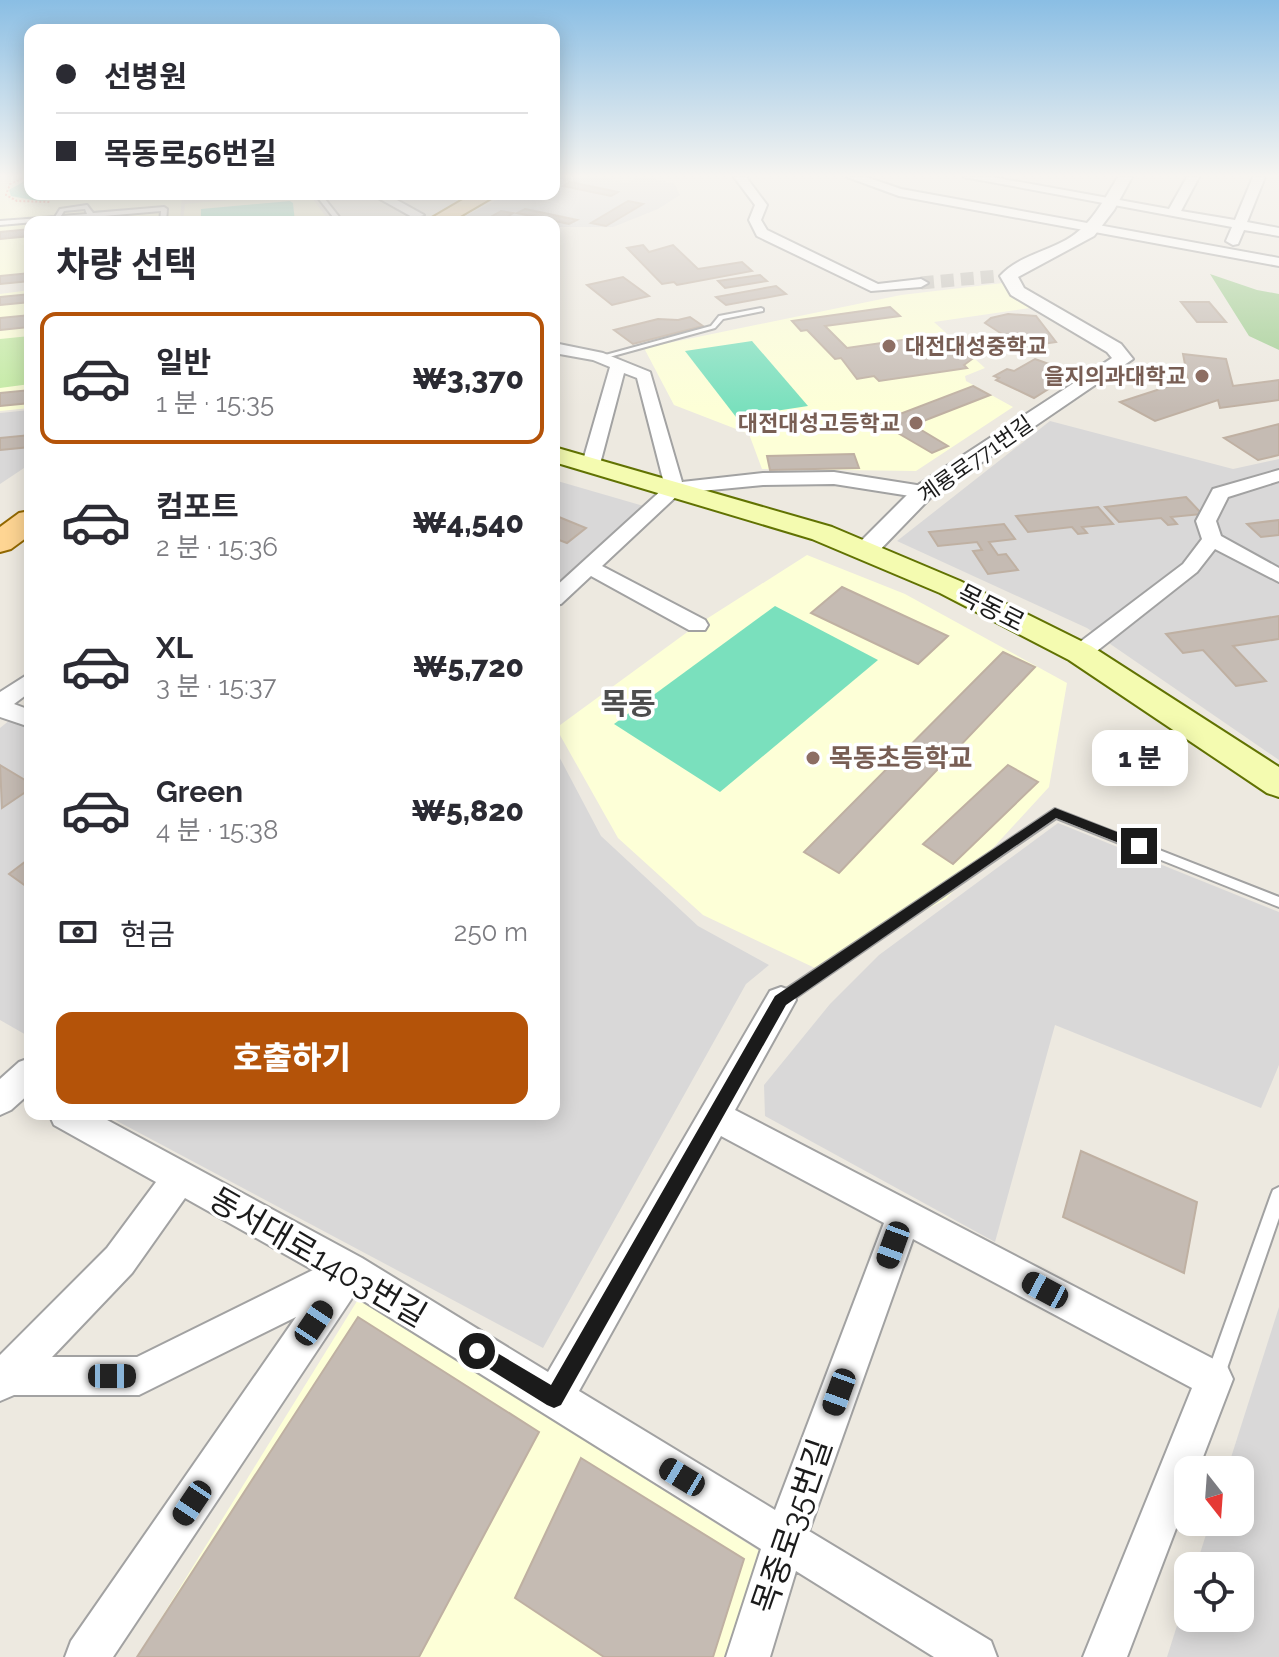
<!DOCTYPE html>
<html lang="ko">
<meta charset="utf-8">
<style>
:root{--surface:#fff;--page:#f2f2f3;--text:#2b2b33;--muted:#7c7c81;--line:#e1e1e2;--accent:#b45309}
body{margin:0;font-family:Raleway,"Noto Sans KR",sans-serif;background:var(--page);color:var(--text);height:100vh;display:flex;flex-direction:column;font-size:30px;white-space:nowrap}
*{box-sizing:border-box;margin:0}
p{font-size:26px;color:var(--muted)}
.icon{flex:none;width:44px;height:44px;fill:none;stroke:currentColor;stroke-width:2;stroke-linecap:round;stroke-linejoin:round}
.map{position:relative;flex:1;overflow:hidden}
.panel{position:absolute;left:24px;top:216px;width:536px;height:904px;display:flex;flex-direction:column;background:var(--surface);border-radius:16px;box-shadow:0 4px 20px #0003}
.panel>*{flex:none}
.guide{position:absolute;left:24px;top:24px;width:536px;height:176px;border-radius:16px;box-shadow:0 4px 20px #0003;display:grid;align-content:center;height:176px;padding:0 32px;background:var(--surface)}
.needle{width:52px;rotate:163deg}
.fabs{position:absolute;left:1174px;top:1456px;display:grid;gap:16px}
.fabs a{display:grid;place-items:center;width:80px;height:80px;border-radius:16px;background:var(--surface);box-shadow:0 4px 20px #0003;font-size:40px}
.end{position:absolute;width:36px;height:36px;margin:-18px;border:10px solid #1b1b1b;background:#fff;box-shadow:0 0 0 4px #fff}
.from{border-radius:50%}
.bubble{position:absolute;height:56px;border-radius:16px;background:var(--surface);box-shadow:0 4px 20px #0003;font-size:26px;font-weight:800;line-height:56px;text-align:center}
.car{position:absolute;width:24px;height:48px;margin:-24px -12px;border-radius:10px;box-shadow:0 0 6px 2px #0007;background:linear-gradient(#222 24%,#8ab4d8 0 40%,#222 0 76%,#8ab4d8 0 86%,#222 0)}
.guide b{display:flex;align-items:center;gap:28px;height:76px;font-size:30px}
.guide b+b{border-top:2px solid var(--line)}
.guide i{width:20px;height:20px;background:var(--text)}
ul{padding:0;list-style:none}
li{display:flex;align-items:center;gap:24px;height:132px;margin:0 16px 12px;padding:0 16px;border:4px solid transparent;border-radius:16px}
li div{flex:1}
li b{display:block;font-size:30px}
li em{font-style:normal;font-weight:800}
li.current{border-color:var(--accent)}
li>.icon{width:72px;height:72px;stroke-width:1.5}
h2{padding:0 32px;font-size:36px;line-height:96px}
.pay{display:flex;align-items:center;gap:20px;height:88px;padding:0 32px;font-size:30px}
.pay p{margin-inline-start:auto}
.primary-button{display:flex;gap:16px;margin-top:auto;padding:16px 32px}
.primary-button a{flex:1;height:92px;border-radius:16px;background:var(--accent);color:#fff;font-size:32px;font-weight:800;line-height:92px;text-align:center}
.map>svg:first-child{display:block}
.residential{fill:#d9d8d8}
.education{fill:#fdffd7}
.grass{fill:#c3eaa3}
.forest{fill:#a2ce93}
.pitch{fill:#7ae0bd}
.building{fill:#c5bbb3;stroke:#bfb0a2;stroke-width:2}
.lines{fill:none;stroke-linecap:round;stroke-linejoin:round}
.minor-tunnel{stroke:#c3c0b9;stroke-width:13;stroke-dasharray:13 7;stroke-linecap:butt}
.service-casing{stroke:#a2a2a2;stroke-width:4}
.minor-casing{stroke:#a2a2a2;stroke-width:4}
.tertiary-casing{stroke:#a2a2a2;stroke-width:4}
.secondary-casing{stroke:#617202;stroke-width:4}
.primary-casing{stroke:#926800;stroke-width:4}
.path{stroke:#fd7760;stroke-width:2;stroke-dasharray:2 2;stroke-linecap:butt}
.service{fill:#fff;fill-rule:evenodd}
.minor{fill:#fff;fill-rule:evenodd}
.tertiary{fill:#fff;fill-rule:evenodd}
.secondary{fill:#f4fbb0;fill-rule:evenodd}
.primary{fill:#fed593;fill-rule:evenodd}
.route{fill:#1b1b1b}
.education-dot{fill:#8d6e63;stroke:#fff;stroke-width:3}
.labels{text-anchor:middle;stroke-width:7;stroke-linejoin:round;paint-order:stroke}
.far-education-label{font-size:22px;font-weight:bold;fill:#785e54;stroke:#fff;text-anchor:end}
.far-street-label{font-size:22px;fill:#1b1b1b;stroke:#fff}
.street-label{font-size:26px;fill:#1b1b1b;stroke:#fff}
.education-label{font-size:26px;font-weight:bold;fill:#785e54;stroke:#fff;text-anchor:start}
.quarter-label{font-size:30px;font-weight:bold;fill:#4e4e4e;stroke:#fff}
.near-street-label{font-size:32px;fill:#1b1b1b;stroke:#fff}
</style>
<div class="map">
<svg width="1279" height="1657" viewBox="0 0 1279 1657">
<rect width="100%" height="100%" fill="#ede9e0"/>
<g class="residential">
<polygon points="554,177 602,177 627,183 637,177 647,177 675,184 680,195 658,209 613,227 554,227 554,222 457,220 509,194 554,194"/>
<polygon points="30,410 30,464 0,484 0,413"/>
<polygon points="1050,421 1233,469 1279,459 1279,760 1087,628 897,541"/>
<polygon points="554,480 647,507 554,586"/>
<polygon points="30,704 30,1035 28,1036 0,1020 0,728"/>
<polygon points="554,747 601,836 698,926 769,965 746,984 543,1348 104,1114 554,1114"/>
<polygon points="1058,823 1279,912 1279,1065 1261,1108 1055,1025 995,1242 765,1116 764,1085 830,1004 879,955"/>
<polygon points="1279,1307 1279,1657 1167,1657 1188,1591 1188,1618 1240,1618 1240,1566 1196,1566 1210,1522 1240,1522 1240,1470 1227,1470"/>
</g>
<g class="education">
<polygon points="0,177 30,177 30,194 182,194 180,222 30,222 30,282 0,285"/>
<polygon points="297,194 312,198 330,222 183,222 185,204"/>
<polygon points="1003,283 1037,307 934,322 985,368 965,376 966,381 1013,407 916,471 762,469 749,434 674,405 644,348 901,295"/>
<polygon points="30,290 30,408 0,411 0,294"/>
<polygon points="807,555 905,594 1067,683 1049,787 946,899 817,969 703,915 618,838 556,728 697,625"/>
<polygon points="359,1298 761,1552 726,1657 137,1657"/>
</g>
<polygon class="grass" points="30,336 30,384 0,388 0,339"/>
<polygon class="forest" points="1210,274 1257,290 1279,294 1279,350 1249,336"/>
<g class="pitch">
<polygon points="30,178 30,194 127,194 38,201 11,196 9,190"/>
<polygon points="290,201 293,203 295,222 201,222 201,209"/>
<polygon points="752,341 808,406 736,417 685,351"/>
<polygon points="775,606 878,660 720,792 614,724"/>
</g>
<g class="building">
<polygon points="570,182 618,192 611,196 563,186"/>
<polygon points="628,201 643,204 606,226 591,223"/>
<polygon points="525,209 577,220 569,224 517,213"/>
<polygon points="501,211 513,213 500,222 484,221"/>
<polygon points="30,229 30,236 0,239 0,232"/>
<polygon points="643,245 649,252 673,245 698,269 742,262 752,271 677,285 674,282 662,284 627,248"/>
<polygon points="30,273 30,281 0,284 0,276"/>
<polygon points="760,275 767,281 725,288 718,281"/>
<polygon points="623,277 649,296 612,305 587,285"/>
<polygon points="776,286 786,294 726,305 716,297"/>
<polygon points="30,294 30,302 0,305 0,297"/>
<polygon points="1181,302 1209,302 1226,322 1197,322"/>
<polygon points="890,307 900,316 825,326 847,348 930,336 949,340 972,359 964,365 967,368 879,381 874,376 857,379 841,358 835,359 807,330 801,331 792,321"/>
<polygon points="1008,314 1036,316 1056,342 1022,347 985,323 991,318"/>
<polygon points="30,315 30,332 29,327 0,330 0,318"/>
<polygon points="690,317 703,326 633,344 614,330 658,319 678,320"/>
<polygon points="1183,354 1226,359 1233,386 1279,380 1279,400 1220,408 1218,400 1155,421 1120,402 1188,380"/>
<polygon points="1035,359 1074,373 1034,398 996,380 999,378 994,376 1007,369 1014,371"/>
<polygon points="973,386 990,395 913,425 948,446 932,453 879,422"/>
<polygon points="30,390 30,403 0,406 0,393"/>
<polygon points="1279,424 1279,455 1258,460 1224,438"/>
<polygon points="30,435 30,447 0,450 0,438"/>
<polygon points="854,454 859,468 770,470 767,456"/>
<polygon points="1186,497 1202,514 1171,517 1177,524 1168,525 1161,518 1119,522 1105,507"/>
<polygon points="1098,507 1113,524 1082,527 1087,533 1078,534 1072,527 1028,532 1016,516"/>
<polygon points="554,515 586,528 567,543 554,538"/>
<polygon points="1279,520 1279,535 1261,537 1247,524"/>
<polygon points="1004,524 1015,539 989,542 998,555 1006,554 1018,570 988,574 973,551 982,550 977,542 938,546 929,532"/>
<polygon points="842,587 948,636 918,664 811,613"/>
<polygon points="1279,616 1279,639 1233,646 1266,681 1236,686 1203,650 1183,653 1166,634"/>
<polygon points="1003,652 1035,667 839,873 804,852"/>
<polygon points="0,765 30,783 30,789 2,808"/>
<polygon points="1008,765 1038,782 953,864 923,844"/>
<polygon points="30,858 30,889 9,874"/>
<polygon points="1081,1151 1197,1202 1184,1273 1063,1217"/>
<polygon points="358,1317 539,1432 419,1657 137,1657"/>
<polygon points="581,1458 744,1559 713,1657 604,1657 515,1598"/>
</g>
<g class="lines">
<polyline class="minor-tunnel" points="921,283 998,276"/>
<defs>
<g id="service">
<polygon points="315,194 321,194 343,222 337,222"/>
<path d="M87,205L93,213L164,207L167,209L166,222H160L161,211L0,225V221L55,217L60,209ZM85,209L87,214L61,216L64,211Z"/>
<polygon points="761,308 763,309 763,311 723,319 715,328 602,359 598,357 711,326 719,316"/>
<polygon points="1055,809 1279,897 1279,907 1056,818 786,1004 781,1006 776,1004 774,1000 776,996"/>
<polygon points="1279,1187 1279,1218 1224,1377 1221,1383 1215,1386 1209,1383 1206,1377 1271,1195 1273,1190"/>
</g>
<g id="minor">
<polygon points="734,177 746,177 767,205 761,220 767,230 878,284 921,279 928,283 921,287 871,291 757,236 749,220 755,205"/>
<polygon points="847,177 866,177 901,189 1279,258 1279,266 899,196"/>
<polygon points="964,177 992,177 1169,209 1187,177 1199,177 1181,211 1235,220 1253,177 1265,177 1247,222 1279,228 1279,236 1244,230 1238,244 1233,245 1226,241 1232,227"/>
<polygon points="371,194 386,194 424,215 414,218"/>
<polygon points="554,343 603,353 650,372 682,482 763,473 834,472 923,486 932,492 923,498 834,484 763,485 680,493 602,566 705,620 708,625 705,630 689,630 591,576 561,604 554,605 554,588 665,487 637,378 624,373 600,464 597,468 585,468 582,464 610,367 593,360 554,353"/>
<polygon points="1279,470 1279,481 1228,497 1216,521 1221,536 1279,568 1279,582 1215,549 1197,572 1088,658 1072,658 1069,653 1072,648 1183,564 1202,539 1196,521 1213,489"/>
<polygon points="30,673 30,692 14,704 30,710 30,727 0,717 0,692"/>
<path d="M781,987L792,991L796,1000L735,1110L1227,1366L1233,1379L1198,1470H1188V1497L1127,1657H1083L1192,1388L913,1239L809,1531L991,1641L997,1657H934L796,1571L770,1657H726L761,1549L354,1295L113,1657H65L71,1641L296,1317L139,1395H14L0,1401V1355L107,1248L156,1182L54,1125L49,1114H96L362,1258L548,1372L770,991ZM721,1136L884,1223L775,1510L579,1391ZM185,1198L313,1270L137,1357H52L132,1273Z"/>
<polygon points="30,1058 30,1093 11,1110 0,1115 0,1079 19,1062"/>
</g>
<path id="tertiary" d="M1118,177H1132L1114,210L1094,236L1018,277L1024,288L1121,344L1133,359L931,497L874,556H856L853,551L856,546L915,487L1112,358L1107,352L1011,295L1000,276C1017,257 1045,252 1066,240C1091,226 1103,201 1118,177Z"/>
<polygon id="secondary" points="554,447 832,527 960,581 1091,646 1279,767 1279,797 1267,793 1069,660 940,593 812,539 554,462"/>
<g id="primary">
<polygon points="473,194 498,194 450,222 425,222"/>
<polygon points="30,511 30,535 11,549 0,552 0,527 19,513"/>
</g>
</defs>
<use href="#service" class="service-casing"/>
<use href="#minor" class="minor-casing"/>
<use href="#tertiary" class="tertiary-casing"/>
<use href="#secondary" class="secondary-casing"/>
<use href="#primary" class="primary-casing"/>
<g class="path">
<polyline points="26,177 10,184 6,195 17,201 50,202"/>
<polyline points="95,198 136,194"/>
</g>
<use href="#service" class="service"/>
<use href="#minor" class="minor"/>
<use href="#tertiary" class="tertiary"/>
<use href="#secondary" class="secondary"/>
<use href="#primary" class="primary"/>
</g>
<linearGradient id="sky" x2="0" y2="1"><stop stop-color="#8abee4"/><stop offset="0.43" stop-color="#f7f5f1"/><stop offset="1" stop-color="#f7f5f1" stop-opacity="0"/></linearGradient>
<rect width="1279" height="409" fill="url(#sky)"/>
<polygon class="route" points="1055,808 1143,842 1145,846 1139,851 1056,818 786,1005 561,1405 554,1408 547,1405 470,1357 468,1351 470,1344 477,1341 551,1385 775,996"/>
<g class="education-dot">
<circle cx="889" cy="346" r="8"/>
<circle cx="1202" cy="376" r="8"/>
<circle cx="916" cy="423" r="8"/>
<circle cx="813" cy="758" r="8"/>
</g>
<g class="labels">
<g class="far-education-label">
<text x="905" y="354" text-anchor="start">대전대성중학교</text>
<text x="1186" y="384">을지의과대학교</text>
<text x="900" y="431">대전대성고등학교</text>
</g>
<g class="far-street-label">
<text transform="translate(975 459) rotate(-35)" y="8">계룡로771번길</text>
</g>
<g class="street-label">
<text transform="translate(991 608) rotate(27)" y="9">목동로</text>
</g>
<g class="education-label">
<text x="829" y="767">목동초등학교</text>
</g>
<g class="quarter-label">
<text x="628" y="714">목동</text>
</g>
<g class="near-street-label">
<text transform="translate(318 1257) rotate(30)" y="11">동서대로1403번길</text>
<text transform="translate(792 1526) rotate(-71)" y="11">목중로35번길</text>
</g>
</g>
</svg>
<div class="fabs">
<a><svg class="needle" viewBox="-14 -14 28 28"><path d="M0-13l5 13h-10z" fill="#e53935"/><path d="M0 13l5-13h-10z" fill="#7c7c81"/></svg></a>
<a><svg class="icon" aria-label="locate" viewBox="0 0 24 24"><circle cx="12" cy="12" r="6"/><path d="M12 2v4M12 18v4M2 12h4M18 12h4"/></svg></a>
</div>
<i class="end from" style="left:477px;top:1351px"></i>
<i class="end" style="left:1139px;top:846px"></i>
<div class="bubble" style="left:1092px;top:730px;width:96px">1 분</div>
<i class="car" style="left:893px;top:1245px;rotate:200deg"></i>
<i class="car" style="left:1045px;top:1290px;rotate:298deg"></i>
<i class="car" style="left:314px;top:1323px;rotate:34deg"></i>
<i class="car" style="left:112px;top:1376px;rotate:90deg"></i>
<i class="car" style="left:839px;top:1392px;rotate:200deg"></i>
<i class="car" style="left:682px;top:1477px;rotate:301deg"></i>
<i class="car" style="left:192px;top:1503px;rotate:214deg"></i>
<div class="guide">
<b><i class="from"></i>선병원</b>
<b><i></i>목동로56번길</b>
</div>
<section class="panel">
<h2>차량 선택</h2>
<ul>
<li class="current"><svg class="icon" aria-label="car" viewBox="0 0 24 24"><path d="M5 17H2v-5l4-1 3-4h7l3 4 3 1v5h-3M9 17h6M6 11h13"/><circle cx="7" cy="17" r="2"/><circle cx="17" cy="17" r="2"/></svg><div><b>일반</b><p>1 분 · 15:35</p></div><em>₩3,370</em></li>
<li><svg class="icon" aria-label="car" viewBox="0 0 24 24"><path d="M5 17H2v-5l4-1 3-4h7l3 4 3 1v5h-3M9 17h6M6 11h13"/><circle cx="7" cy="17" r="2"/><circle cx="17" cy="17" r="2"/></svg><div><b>컴포트</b><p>2 분 · 15:36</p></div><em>₩4,540</em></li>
<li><svg class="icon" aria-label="car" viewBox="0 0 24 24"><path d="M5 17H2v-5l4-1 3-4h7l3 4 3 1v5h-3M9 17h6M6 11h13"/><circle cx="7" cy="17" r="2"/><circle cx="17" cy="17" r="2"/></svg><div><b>XL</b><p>3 분 · 15:37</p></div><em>₩5,720</em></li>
<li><svg class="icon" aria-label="car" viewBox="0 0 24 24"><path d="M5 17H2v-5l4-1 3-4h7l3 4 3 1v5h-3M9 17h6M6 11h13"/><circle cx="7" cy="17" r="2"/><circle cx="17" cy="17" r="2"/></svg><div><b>Green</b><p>4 분 · 15:38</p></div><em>₩5,820</em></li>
</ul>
<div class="pay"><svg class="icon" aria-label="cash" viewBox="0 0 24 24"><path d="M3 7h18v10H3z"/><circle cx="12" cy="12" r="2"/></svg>현금<p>250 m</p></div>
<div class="primary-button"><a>호출하기</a></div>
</section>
</div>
